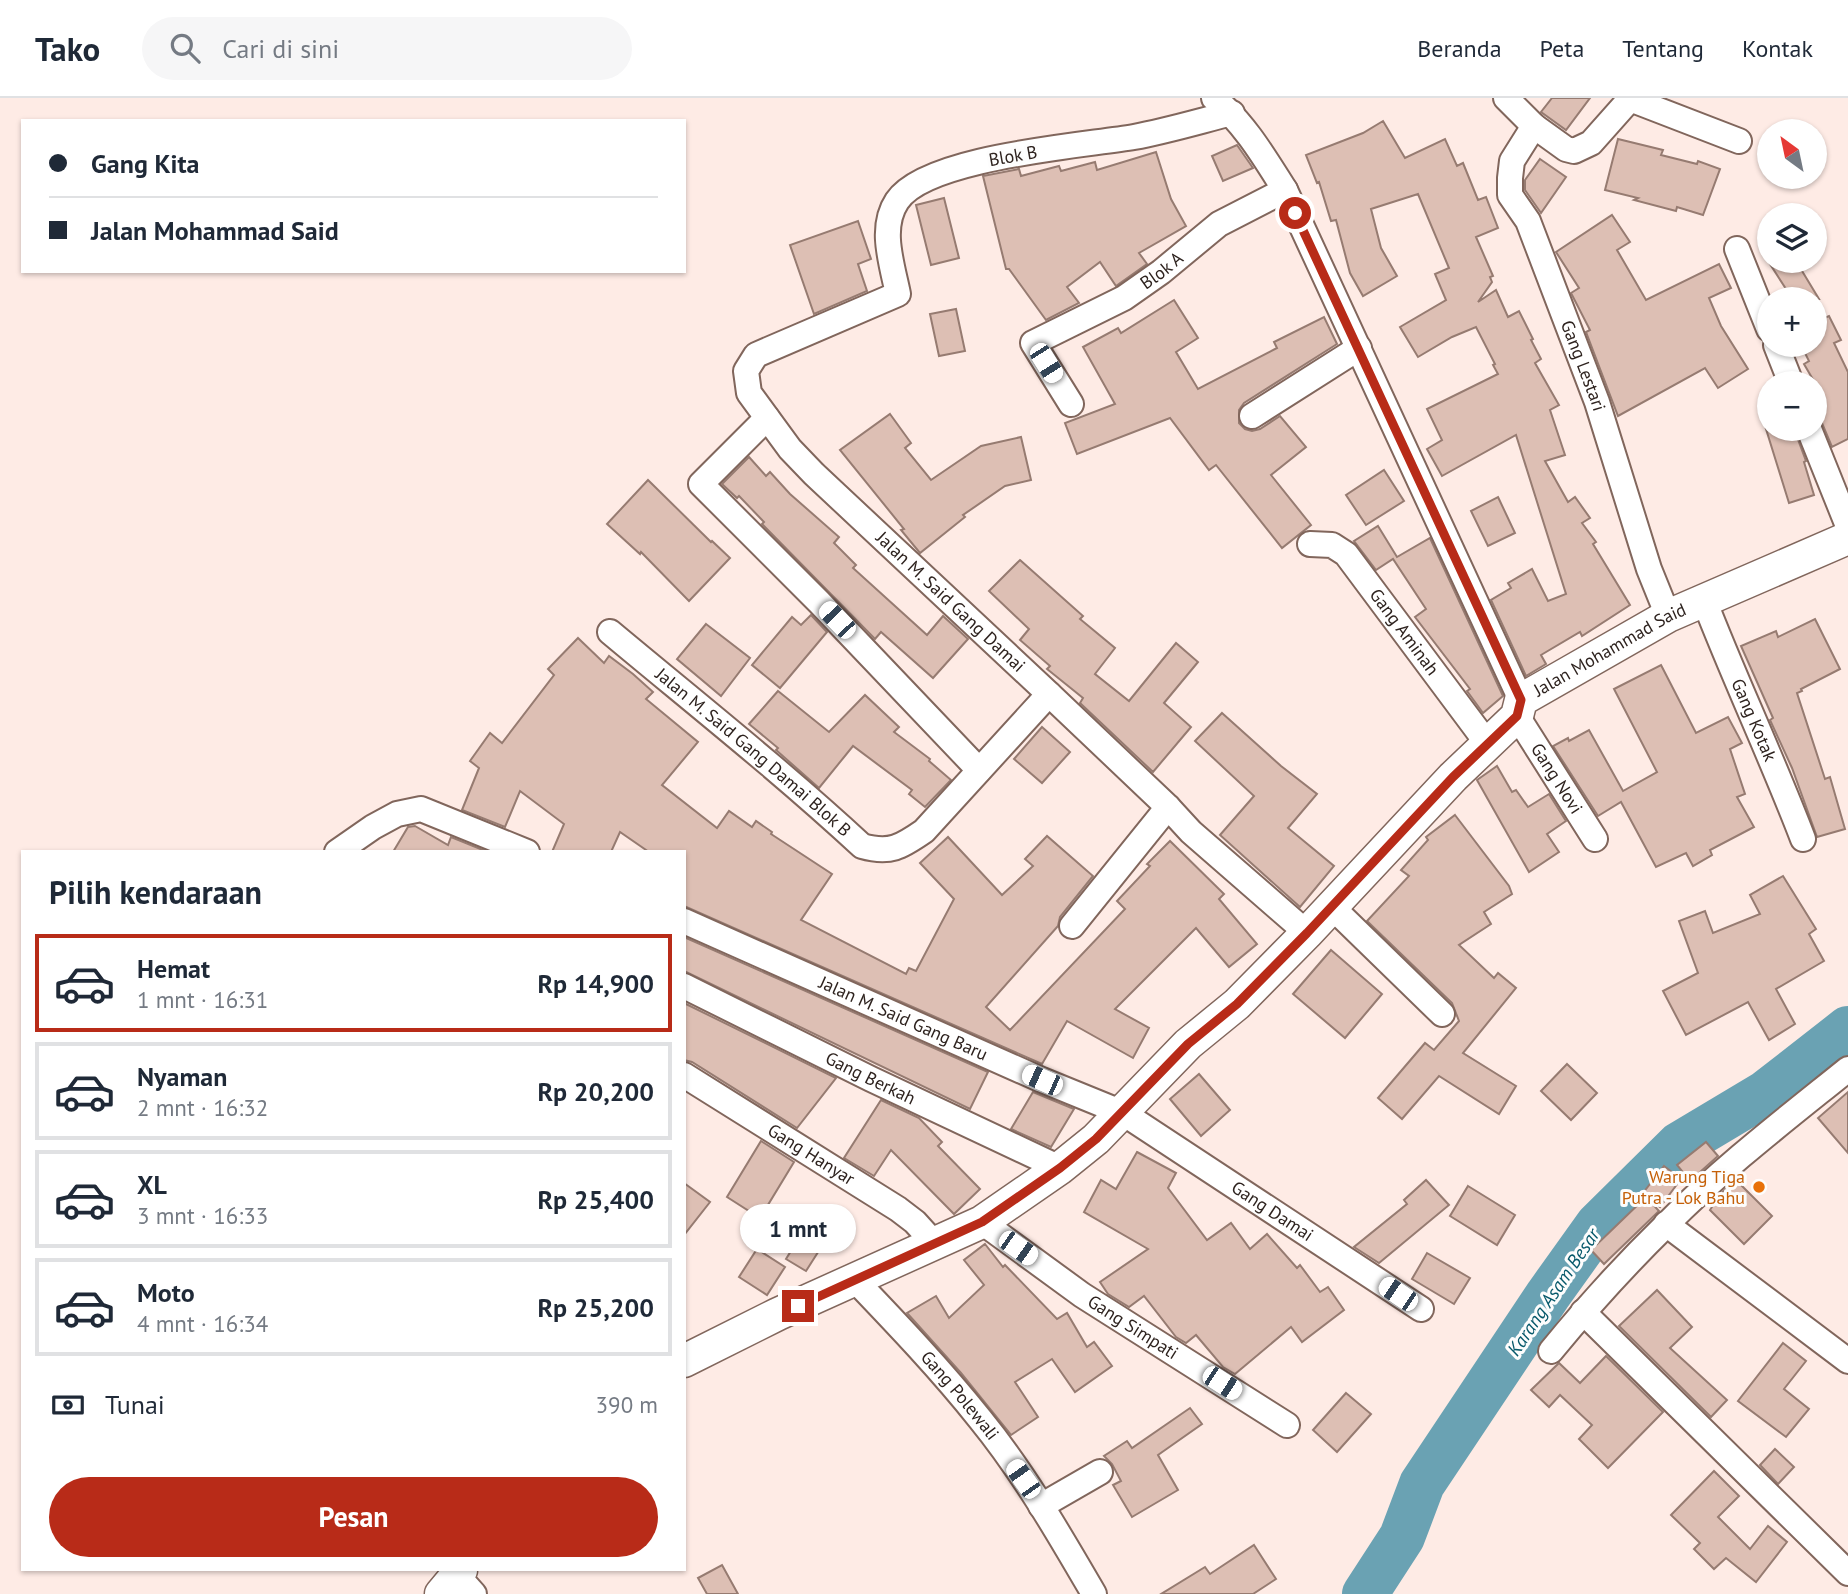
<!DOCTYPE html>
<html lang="id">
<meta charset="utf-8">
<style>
:root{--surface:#fff;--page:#f6f6f7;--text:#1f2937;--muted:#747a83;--line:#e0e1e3;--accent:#b82b18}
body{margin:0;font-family:"PT Sans",sans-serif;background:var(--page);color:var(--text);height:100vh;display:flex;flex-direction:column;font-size:26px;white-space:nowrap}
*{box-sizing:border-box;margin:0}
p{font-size:23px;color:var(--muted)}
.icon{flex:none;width:38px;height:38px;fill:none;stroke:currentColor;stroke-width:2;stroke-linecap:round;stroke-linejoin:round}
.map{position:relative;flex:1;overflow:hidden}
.details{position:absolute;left:21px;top:752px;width:665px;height:721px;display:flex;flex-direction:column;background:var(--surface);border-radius:0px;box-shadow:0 2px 5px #0004}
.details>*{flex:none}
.top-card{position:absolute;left:21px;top:21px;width:665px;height:154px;border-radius:0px;box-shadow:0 2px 5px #0004;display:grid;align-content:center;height:154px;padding:0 28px;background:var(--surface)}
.needle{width:46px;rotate:327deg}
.controls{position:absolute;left:1757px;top:21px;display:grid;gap:14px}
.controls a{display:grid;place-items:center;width:70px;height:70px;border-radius:50%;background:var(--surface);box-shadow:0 2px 5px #0004;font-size:35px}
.end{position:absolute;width:32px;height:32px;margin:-16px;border:9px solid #b82b18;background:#fff;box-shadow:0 0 0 4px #fff}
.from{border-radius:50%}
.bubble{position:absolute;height:49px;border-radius:24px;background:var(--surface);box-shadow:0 2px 5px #0004;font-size:23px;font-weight:700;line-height:49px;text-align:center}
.car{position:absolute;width:21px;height:42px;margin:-21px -10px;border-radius:9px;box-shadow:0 0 5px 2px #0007;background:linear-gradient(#fff 24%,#345 0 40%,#fff 0 76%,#345 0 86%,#fff 0)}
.top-card b{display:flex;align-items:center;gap:24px;height:66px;font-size:26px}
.top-card b+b{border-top:2px solid var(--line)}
.top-card i{width:18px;height:18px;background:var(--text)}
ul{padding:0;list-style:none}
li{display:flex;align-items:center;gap:21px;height:98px;margin:0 14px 10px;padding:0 14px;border:4px solid var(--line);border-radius:0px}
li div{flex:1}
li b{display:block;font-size:26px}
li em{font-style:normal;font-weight:700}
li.active{border-color:var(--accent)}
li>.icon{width:63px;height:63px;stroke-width:1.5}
h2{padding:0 28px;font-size:32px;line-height:84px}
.pay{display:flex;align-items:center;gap:18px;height:77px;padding:0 28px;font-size:26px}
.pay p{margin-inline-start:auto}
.action{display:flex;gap:14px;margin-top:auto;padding:14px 28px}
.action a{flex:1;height:80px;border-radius:42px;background:var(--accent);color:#fff;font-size:28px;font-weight:700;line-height:80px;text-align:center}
header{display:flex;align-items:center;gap:42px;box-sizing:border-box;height:98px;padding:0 35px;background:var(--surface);border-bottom:2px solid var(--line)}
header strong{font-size:33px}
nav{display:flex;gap:38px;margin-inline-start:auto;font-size:24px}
.search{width:490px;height:63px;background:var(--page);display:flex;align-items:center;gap:18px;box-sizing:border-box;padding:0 24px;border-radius:38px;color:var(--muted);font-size:26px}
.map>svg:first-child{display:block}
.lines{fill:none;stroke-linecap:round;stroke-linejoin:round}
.river{stroke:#6aa2b3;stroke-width:46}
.building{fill:#ddbfb4;stroke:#967b71;stroke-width:2}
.minor-casing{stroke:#81665c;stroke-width:28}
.tertiary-casing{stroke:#81665c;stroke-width:35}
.minor{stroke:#fff;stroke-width:24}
.tertiary{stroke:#fff;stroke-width:32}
.route{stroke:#b82b18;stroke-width:9}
.food-dot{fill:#e8710a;stroke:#fdfdfd;stroke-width:2.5}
.labels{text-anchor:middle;stroke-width:6;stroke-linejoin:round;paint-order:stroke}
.street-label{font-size:18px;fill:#2e231f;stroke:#fdfdfd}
.food-label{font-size:18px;fill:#c56008;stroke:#fdfdfd;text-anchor:end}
.water-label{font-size:19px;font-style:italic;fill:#07596b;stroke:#fdfdfd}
</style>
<header>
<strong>Tako</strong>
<div class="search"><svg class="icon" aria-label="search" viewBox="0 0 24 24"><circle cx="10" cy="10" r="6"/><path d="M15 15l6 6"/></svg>Cari di sini</div>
<nav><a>Beranda</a><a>Peta</a><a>Tentang</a><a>Kontak</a></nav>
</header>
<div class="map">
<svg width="1848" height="1496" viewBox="0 0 1848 1496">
<rect width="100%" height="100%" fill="#feebe5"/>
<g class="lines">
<polyline class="river" points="1365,1496 1402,1439 1422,1386 1548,1197 1598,1127 1679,1047 1766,995 1848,931"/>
</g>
<g class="building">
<polygon points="1552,0 1590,0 1566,32 1541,14"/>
<polygon points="1383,23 1405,60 1445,41 1457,68 1463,65 1478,102 1486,99 1498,130 1476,139 1493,178 1490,179 1492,184 1478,204 1496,192 1508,219 1519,213 1533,241 1531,242 1541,261 1535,265 1559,307 1550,312 1565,357 1545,363 1568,404 1575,399 1590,420 1582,425 1596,444 1593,446 1630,507 1582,538 1580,534 1541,557 1546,566 1526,578 1491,502 1511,490 1508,485 1532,471 1548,503 1566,496 1516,337 1442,378 1427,351 1442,342 1427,311 1498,276 1493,267 1495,266 1476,229 1452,239 1418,259 1400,229 1446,202 1435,176 1449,170 1418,96 1371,111 1381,150 1397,178 1363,198 1350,175 1336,122 1331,123 1319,84 1317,85 1306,57 1363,35"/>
<polygon points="1618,41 1663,52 1661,57 1697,66 1698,63 1720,71 1703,117 1677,109 1676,113 1634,102 1638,100 1605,92"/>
<polygon points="1237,47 1253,70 1223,83 1212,58"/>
<polygon points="1156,54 1171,101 1186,128 1139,155 1147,166 1116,188 1100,164 1067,189 1079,205 1046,222 1009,171 1006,171 983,78 1019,71 1021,78 1059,68 1061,73 1095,64 1097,72"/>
<polygon points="1540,61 1566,79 1541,115 1525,92 1525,82"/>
<polygon points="944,100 959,160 931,167 916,107"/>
<polygon points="1612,117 1630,144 1617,152 1646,202 1719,166 1731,190 1709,200 1721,228 1748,271 1718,290 1705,270 1618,318 1586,234 1590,232 1571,195 1579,190 1556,154"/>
<polygon points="858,123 871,161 858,166 867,193 814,216 790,147"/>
<polygon points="1768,163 1796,163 1819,201 1789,201 1786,191"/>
<polygon points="1174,202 1198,240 1176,254 1198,291 1277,250 1274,244 1324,219 1337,246 1244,305 1239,312 1239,325 1245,331 1252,333 1260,331 1280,318 1306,349 1271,377 1311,427 1282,450 1216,367 1209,372 1170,320 1077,356 1065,325 1115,306 1083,249 1118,230 1121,235"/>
<polygon points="1815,205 1822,221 1829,218 1841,242 1834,245 1848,274 1848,341 1832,349 1822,325 1815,318 1815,285 1804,266 1809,263 1801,247 1815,247"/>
<polygon points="956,211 965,253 939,258 930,216"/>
<polygon points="890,316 911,345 905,350 931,382 981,348 1021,339 1031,382 1005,388 963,417 965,419 920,455 901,432 904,431 840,352"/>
<polygon points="1766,331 1794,331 1806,363 1804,364 1814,397 1789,405"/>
<polygon points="749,359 766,378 770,374 790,396 839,439 834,445 856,467 853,470 927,537 943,518 968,541 933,580 881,534 875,541 762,426 764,424 739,398 737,400 722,386"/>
<polygon points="1384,372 1404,403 1366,427 1346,397"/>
<polygon points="648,382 711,444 712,443 730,460 689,503 641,454 640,456 607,426"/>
<polygon points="1498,399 1515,435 1488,448 1471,413"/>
<polygon points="1378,428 1397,459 1430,440 1503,598 1483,615 1467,593 1470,591 1415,519 1426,511 1393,461 1376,472 1354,443"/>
<polygon points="1020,462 1083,518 1080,521 1115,550 1095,576 1129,603 1176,545 1198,564 1164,605 1191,629 1153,674 1080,605 1083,600 1047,571 1050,568 1020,542 1029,531 989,493"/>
<polygon points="811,517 827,534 780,590 752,567 792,519 801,527"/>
<polygon points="1815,521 1840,571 1801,591 1802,593 1797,595 1825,681 1830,679 1845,731 1817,739 1792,670 1770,622 1773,620 1741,548 1776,533 1778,539"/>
<polygon points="706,526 750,560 721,598 677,561"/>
<polygon points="578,540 604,565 609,558 633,576 653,594 646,601 698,644 662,687 717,730 729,713 752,729 756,723 772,734 771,736 832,776 801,822 906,876 909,870 916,873 954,801 920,765 948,739 1002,797 1033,768 1025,761 1047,738 1093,778 1060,819 1058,828 986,909 1010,932 1125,811 1117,803 1150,768 1147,766 1170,743 1224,796 1219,801 1257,846 1229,869 1196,830 1115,911 1149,930 1133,960 1067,923 1042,966 684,808 684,754 649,754 620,734 611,754 552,754 564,726 520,693 505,729 462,712 479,670 470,663 490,635 502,645 554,577 548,571"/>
<polygon points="1661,567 1696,635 1728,619 1742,645 1730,651 1745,696 1737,699 1754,729 1710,752 1712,757 1693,768 1686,755 1656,769 1621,704 1598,718 1553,648 1568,640 1569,643 1589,632 1623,693 1657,674 1614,591"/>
<polygon points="778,593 829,634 865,597 899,629 894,634 930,661 929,663 951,682 925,709 909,696 912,692 853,648 819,690 776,652 778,650 749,626"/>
<polygon points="1222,615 1281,668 1317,696 1288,730 1334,768 1300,809 1220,737 1254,698 1195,643"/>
<polygon points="1042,629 1070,654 1042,685 1014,661"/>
<polygon points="1497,668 1512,694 1516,692 1528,709 1549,696 1566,723 1547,736 1559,754 1529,774 1477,682"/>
<polygon points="1455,717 1509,788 1512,796 1484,814 1491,826 1459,847 1494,880 1498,875 1516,890 1463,955 1516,988 1499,1016 1439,978 1402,1021 1378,1000 1425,945 1434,952 1459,923 1452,905 1367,823 1409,778 1401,772 1428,742 1426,739"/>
<polygon points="415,728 448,747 451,739 488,754 393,754 408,729"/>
<polygon points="1783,778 1816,831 1809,836 1824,863 1776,891 1795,926 1769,942 1748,904 1686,937 1663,893 1698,875 1679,823 1705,813 1713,835 1760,816 1750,797"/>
<polygon points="684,839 988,974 970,1011 684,873"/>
<polygon points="1331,852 1382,896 1345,940 1293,896"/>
<polygon points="684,905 836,980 797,1030 692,964 684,962"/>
<polygon points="1567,966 1597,995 1571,1022 1541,993"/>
<polygon points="1199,976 1230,1012 1201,1038 1170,1001"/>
<polygon points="1033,994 1074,1011 1051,1049 1011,1031"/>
<polygon points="1848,994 1848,1055 1818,1020"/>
<polygon points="881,1002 919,1020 942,1044 938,1048 980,1091 954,1116 891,1052 874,1078 844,1060"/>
<polygon points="761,1043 794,1064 760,1120 727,1099"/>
<polygon points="1706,1044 1718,1058 1690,1083 1677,1067"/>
<polygon points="1137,1054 1176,1075 1168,1090 1207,1142 1231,1125 1250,1151 1267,1136 1297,1170 1300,1167 1320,1194 1328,1189 1344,1212 1302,1244 1291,1229 1235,1276 1223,1269 1196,1237 1186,1245 1176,1239 1144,1198 1129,1209 1108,1196 1100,1184 1148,1151 1084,1114 1101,1082 1116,1091"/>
<polygon points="1664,1068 1681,1081 1660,1109 1643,1095"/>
<polygon points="1426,1082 1449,1107 1379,1165 1354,1149 1407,1106 1404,1102"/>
<polygon points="1736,1082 1772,1118 1744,1146 1710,1112 1712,1109 1709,1106"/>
<polygon points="684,1085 710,1104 684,1137"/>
<polygon points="1468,1088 1515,1117 1497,1147 1450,1118"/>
<polygon points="1646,1099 1659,1113 1604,1166 1591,1152"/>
<polygon points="814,1116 834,1129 806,1173 786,1161"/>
<polygon points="985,1146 1003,1169 1005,1167 1057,1221 1067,1215 1087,1249 1094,1244 1112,1268 1075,1294 1052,1261 1015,1284 1038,1319 1011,1337 961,1275 907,1215 936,1198 949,1220 984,1187 964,1162"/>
<polygon points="757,1151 785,1169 767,1197 739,1179"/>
<polygon points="1427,1155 1470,1180 1454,1206 1412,1181"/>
<polygon points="1657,1192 1692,1229 1670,1250 1727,1302 1711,1319 1619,1228"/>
<polygon points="1783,1245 1806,1263 1784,1291 1809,1311 1786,1339 1738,1303"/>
<polygon points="1606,1258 1663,1314 1608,1370 1579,1341 1592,1327 1560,1297 1549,1309 1531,1292 1559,1265 1580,1285"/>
<polygon points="1346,1295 1371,1316 1337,1354 1313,1332"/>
<polygon points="1190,1310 1202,1326 1158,1357 1178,1392 1132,1419 1113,1387 1121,1383 1112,1366 1104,1358 1127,1343 1132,1350"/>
<polygon points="1775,1351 1794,1369 1778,1386 1760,1367"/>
<polygon points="1714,1373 1739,1398 1718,1419 1750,1451 1768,1428 1787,1444 1756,1484 1726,1460 1714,1471 1694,1451 1700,1445 1671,1417"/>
<polygon points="1254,1447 1276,1481 1253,1496 1161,1496 1205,1469 1210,1476"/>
<polygon points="722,1467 738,1496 707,1496 698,1480"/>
</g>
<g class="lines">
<defs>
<g id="minor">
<path d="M1214,0C1245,26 1264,59 1285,92L1521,602"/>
<polyline points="1506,0 1534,28 1566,51 1574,53 1591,45 1631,0"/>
<polyline points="1630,1 1739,43"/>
<path id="s1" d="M1232,15C1200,23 1167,33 1134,39C1081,48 926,59 897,103C879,130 892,166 898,196L756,257L746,273L749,295L790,351L814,376L1049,596L1168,709L1191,734L1307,835"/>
<path id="s2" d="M1534,28L1512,63L1510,80V97L1528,123L1597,304L1649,471L1668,518"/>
<polyline points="1737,151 1769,231"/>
<polyline points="1776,247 1791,285"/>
<path id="s3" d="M1071,306L1033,245L1124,200L1161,174L1219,126L1285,92"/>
<polyline points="1252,318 1359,250"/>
<polyline points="767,320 701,386 819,504 979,672"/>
<polyline points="1809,331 1848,428"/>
<path id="s4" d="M1310,446L1332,447L1346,456L1487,645"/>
<path id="s5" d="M1704,502C1735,582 1772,660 1803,741"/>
<path id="s6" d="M610,534C695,605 781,673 862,748C890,756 901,749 924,733L1049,596"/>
<path id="s7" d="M1517,618L1595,741"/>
<polyline points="337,754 373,729 397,716 421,711 527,754"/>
<polyline points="1331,808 1442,916"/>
<path id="s8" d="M684,823L1042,982L1123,1015L1421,1211"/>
<polyline points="1072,828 1168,709"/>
<path id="s9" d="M684,888L871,981L1060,1070"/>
<path id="s10" d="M684,977L898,1111L915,1124L934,1145"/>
<path id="s11" d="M982,1124L1082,1197L1287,1327"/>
<polyline points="1666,1126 1848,1263"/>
<path id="s12" d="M855,1182C898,1227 941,1272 980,1321C1024,1375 1059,1436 1094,1496"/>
<polyline points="1583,1214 1848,1475"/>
<path d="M1551,1253C1587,1209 1625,1167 1666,1127C1722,1070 1786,1021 1848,971"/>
<polyline points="1041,1408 1100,1374"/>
<polyline points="457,1477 474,1496"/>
</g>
<g id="tertiary">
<path id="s13" d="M684,1263L778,1216L982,1124L1060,1070L1096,1041L1188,946L1237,906L1307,835L1453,679L1517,618L1521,602L1668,518L1848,440"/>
<polyline points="441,1496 461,1472"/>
</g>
</defs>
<use href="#minor" class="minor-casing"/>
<use href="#tertiary" class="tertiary-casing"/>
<use href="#minor" class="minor"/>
<use href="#tertiary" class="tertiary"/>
</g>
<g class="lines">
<polyline class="route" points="798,1208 982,1124 1060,1070 1096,1041 1188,946 1237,906 1307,835 1453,679 1517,618 1521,602 1295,115"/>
</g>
<circle class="food-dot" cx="1759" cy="1089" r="7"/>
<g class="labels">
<g class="street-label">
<text transform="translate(1013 58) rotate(-10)" y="6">Blok B</text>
<text dy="6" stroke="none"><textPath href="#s3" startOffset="220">Blok A</textPath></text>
<text dy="6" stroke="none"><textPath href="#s2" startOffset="262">Gang Lestari</textPath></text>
<text dy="6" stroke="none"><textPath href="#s1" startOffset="933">Jalan M. Said Gang Damai</textPath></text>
<text dy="6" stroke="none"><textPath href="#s4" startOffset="136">Gang Aminah</textPath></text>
<text dy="6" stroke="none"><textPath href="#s13" startOffset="1186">Jalan Mohammad Said</textPath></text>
<text dy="6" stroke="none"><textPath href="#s5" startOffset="130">Gang Kotak</textPath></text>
<text dy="6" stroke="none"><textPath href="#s6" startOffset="187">Jalan M. Said Gang Damai Blok B</textPath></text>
<text dy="6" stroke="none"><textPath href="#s7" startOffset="74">Gang Novi</textPath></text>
<text dy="6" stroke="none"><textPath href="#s8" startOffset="240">Jalan M. Said Gang Baru</textPath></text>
<text dy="6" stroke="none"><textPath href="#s9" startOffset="208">Gang Berkah</textPath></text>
<text dy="6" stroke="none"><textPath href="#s10" startOffset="150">Gang Hanyar</textPath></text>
<text dy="6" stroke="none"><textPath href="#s8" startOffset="658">Gang Damai</textPath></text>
<text dy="6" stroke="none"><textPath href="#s11" startOffset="184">Gang Simpati</textPath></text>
<text dy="6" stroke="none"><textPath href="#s12" startOffset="156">Gang Polewali</textPath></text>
</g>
<g class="food-label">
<text x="1745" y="1085">Warung Tiga<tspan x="1745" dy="21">Putra - Lok Bahu</tspan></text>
</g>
<g class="water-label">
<text transform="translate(1553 1194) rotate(-56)" y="7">Karang Asam Besar</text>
</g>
</g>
</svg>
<div class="controls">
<a><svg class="needle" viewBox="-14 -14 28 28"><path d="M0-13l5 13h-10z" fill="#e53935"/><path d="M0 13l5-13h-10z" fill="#747a83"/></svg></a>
<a><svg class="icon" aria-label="layers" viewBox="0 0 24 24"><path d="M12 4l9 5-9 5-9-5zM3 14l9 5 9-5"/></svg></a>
<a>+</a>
<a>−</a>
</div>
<i class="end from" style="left:1295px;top:115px"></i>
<i class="end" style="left:798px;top:1208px"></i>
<div class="bubble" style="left:740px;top:1106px;width:116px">1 mnt</div>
<i class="car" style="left:1046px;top:265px;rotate:148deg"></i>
<i class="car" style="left:837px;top:522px;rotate:316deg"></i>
<i class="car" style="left:1042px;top:982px;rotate:294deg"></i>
<i class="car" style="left:1018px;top:1150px;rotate:125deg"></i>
<i class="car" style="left:1398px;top:1196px;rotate:304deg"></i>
<i class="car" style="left:1222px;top:1285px;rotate:123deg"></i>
<i class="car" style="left:1023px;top:1381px;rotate:325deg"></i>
<div class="top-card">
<b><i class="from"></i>Gang Kita</b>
<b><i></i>Jalan Mohammad Said</b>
</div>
<section class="details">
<h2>Pilih kendaraan</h2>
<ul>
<li class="active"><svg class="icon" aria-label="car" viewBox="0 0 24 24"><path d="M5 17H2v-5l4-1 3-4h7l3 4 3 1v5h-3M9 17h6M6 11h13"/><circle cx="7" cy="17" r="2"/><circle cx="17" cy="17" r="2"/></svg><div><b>Hemat</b><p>1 mnt · 16:31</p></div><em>Rp 14,900</em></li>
<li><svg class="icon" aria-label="car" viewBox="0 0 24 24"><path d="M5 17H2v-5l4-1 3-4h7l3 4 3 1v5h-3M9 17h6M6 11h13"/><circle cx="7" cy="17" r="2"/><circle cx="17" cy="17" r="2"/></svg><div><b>Nyaman</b><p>2 mnt · 16:32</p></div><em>Rp 20,200</em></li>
<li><svg class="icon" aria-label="car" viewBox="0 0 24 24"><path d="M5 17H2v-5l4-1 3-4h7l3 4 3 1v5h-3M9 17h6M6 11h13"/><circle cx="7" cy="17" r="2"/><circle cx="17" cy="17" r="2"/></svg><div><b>XL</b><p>3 mnt · 16:33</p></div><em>Rp 25,400</em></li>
<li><svg class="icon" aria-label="car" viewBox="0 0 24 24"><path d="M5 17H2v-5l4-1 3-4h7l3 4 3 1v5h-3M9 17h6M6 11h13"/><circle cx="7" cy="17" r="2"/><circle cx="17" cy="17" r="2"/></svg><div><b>Moto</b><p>4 mnt · 16:34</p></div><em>Rp 25,200</em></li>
</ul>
<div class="pay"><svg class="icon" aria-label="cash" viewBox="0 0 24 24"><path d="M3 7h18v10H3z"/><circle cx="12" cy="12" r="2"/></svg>Tunai<p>390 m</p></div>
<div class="action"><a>Pesan</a></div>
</section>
</div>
